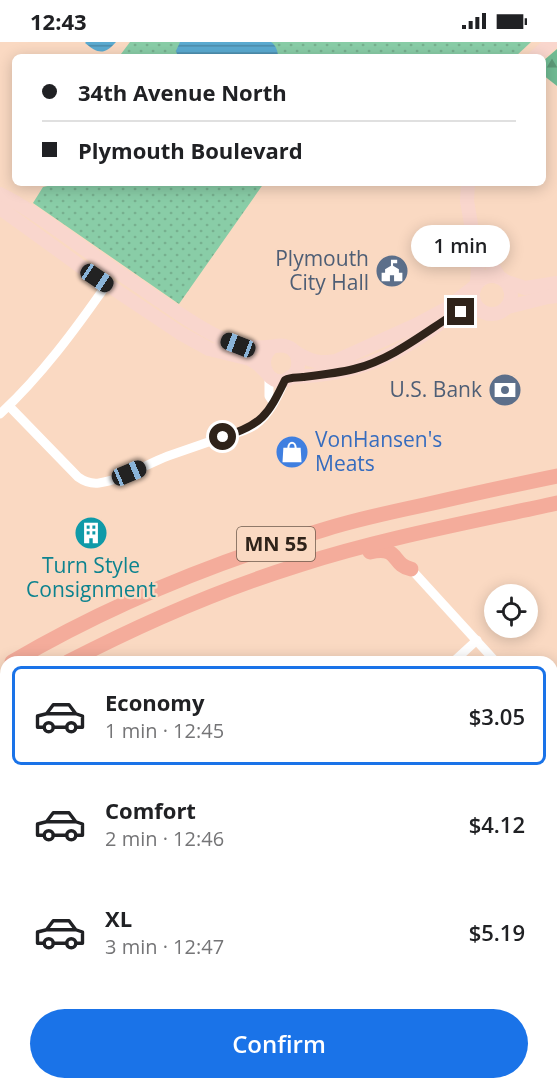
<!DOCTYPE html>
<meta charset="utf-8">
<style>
:root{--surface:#fff;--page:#f6f6f6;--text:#202124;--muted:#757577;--line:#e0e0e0;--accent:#1a73e8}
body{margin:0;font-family:"Open Sans",sans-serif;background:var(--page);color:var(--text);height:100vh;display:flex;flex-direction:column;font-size:22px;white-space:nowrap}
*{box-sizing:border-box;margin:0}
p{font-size:20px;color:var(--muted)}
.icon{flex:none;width:33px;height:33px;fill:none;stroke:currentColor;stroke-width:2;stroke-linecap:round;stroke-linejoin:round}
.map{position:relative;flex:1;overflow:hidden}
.details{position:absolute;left:0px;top:614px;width:558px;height:434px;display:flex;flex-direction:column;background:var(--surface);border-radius:18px 18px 0 0;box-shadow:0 3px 15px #0003}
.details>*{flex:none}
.banner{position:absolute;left:12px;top:12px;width:534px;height:132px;border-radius:9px;box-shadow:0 3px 15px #0003;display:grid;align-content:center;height:132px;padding:0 30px;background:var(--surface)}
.fabs{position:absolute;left:484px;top:542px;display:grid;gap:12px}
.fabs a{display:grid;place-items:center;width:54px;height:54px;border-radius:50%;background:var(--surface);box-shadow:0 3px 15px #0003;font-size:30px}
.end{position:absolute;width:27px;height:27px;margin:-14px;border:8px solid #2f231a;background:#fff;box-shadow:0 0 0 3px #fff}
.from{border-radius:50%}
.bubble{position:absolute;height:42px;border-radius:21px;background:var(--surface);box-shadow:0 3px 15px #0003;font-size:20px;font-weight:600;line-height:42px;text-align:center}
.car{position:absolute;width:18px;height:36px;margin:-18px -9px;border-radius:8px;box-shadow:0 0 4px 2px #0007;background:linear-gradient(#222 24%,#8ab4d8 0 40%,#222 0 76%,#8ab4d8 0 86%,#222 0)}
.banner b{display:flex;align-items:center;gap:21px;height:57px;font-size:22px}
.banner b+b{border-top:2px solid var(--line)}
.banner i{width:15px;height:15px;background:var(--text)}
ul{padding:10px 0 0;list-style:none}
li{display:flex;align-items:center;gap:18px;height:99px;margin:0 12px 9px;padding:0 18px;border:3px solid transparent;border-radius:9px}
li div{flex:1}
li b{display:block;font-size:22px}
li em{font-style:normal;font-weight:600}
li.current{border-color:var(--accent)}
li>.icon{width:54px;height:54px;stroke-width:1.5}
.action{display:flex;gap:12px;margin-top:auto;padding:12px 30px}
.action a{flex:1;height:69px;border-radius:36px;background:var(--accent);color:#fff;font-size:24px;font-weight:600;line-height:69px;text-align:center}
.status{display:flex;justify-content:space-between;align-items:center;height:42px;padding:0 30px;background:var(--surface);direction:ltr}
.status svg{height:16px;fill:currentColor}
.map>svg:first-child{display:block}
.forest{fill:url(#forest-firs)}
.park{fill:url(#park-dots)}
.water{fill:url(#water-rules)}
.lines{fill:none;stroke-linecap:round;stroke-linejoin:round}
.street{stroke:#fff;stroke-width:9}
.secondary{stroke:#f9d6cd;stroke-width:14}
.primary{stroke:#f4ac9b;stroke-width:15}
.route{stroke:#2f231a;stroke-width:8}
.labels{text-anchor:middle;stroke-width:4.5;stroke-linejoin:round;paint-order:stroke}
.shield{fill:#fad9c2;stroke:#6c5a4c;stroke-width:1.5}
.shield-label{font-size:20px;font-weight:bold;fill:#2f231a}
.service-label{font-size:21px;fill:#4e5e75;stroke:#fad9c2;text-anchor:end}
.shop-label{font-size:21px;fill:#366cbe;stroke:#fad9c2;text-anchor:start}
.culture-label{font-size:21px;fill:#0d838f;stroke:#fad9c2}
</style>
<div class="status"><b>12:43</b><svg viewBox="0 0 49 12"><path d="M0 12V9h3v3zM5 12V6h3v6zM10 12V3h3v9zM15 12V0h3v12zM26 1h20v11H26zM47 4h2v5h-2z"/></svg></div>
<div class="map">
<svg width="557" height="1046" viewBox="0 0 557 1046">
<defs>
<pattern id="forest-firs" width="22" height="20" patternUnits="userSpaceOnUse" patternTransform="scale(1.5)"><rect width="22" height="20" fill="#70bb93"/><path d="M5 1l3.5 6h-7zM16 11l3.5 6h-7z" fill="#5c9877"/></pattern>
<pattern id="park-dots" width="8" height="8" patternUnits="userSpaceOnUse" patternTransform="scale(1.5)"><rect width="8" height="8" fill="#89cda7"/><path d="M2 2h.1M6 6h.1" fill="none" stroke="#77b08f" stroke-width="1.8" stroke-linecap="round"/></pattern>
<pattern id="water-rules" width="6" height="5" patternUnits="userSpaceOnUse" patternTransform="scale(1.5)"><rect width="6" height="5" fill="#5babd1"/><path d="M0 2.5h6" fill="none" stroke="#4c8ba9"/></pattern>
</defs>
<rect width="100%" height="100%" fill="#fad9c2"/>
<polygon class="forest" points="557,7 557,44 543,33 543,19"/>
<g class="park">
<polygon points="130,0 531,0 515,15 121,15 121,12"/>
<polygon points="56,141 264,141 179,262 33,161 43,145 52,143"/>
</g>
<g class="water">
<path d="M86,0H116C104,14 97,11 85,1Z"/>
<path d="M180,0H271C276,3 278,10 278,15H178L176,9Z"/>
</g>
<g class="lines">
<g class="street">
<polyline points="269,334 269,354 273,360"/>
<path d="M9,364L78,435C85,440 91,442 99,441C121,438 147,422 168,414C185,408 203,402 220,396C232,392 245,390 255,383C270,372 278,354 285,338"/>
<path d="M0,372C41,334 75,288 107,242"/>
<polyline points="411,527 496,620"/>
<polyline points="453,620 477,598"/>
<polyline points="552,683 557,688"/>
</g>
<g class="secondary">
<polyline points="535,15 552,0"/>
<polyline points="468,141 467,159 471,182 469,195 477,214 478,223 477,241"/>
<path d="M0,152C34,169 64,193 96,215C117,230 139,244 160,259C180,272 200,287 223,297C237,303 252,306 267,305C274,305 279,302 285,304C300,307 303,327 290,336C271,348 254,321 271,306"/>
<polyline points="0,166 87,229 180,291 209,307 250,317 259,323 266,330"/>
<polyline points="479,198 485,211 499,235"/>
<circle cx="492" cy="253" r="19"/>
<polyline points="507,240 525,246 557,241"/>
<polyline points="508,265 548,255 557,254"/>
<path d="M295,310C309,319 320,322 336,319L416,283L446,267L474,245"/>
<path d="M290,335C325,334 360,328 391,312C412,302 431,287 451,274L461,270L480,268"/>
<polyline points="0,754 6,761"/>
<polyline points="0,783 6,790"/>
<polyline points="552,996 557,996"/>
<polyline points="237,1041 242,1046"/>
<polyline points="252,1046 258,1041"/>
</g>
<g class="primary">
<path d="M370,510C400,503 391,523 411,527"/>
<path d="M12,620C111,562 217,519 326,487C358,477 391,470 424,463C468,453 513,443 557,434"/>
<path d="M68,620C143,581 219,548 299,523C383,496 471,480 557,461"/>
<polyline points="0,658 6,655"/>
</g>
</g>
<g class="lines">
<path class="route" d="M223,395C262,383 268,373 285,338C291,335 297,336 303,335C320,333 338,331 354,327C390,318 420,294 451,274L461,270"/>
</g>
<defs>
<symbol id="civic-disc" viewBox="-11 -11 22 22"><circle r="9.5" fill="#5c6f8a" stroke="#fad9c2"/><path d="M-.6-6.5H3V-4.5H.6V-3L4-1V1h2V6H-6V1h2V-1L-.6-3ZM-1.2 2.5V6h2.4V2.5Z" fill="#fff"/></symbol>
<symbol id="bank-disc" viewBox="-11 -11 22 22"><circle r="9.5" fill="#5c6f8a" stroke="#fad9c2"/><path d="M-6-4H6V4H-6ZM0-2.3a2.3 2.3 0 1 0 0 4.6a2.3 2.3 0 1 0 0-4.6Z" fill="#fff"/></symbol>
<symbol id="shop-disc" viewBox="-11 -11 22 22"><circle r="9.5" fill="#3f7fe0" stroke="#fad9c2"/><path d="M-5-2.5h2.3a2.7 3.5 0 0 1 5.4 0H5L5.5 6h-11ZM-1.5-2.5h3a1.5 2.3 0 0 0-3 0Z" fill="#fff"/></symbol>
<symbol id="building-disc" viewBox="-11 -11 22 22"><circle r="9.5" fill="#0f9aa8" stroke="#fad9c2"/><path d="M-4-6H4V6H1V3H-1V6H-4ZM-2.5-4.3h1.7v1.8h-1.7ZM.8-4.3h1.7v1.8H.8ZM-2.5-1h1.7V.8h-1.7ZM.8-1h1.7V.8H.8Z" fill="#fff"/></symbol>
</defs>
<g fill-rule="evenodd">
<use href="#civic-disc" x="373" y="210" width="38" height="38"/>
<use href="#bank-disc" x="486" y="329" width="38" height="38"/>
<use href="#shop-disc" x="273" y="391" width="38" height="38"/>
<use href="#building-disc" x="72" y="472" width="38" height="38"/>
</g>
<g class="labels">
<rect class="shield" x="237" y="485" width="78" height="34" rx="4.5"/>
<g class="shield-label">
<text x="276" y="509">MN 55</text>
</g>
<g class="service-label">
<text x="369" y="224">Plymouth<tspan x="369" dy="24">City Hall</tspan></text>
<text x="482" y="355">U.S. Bank</text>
</g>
<g class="shop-label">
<text x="315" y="405">VonHansen's<tspan x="315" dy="24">Meats</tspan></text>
</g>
<g class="culture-label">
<text x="91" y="531">Turn Style<tspan x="91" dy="24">Consignment</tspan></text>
</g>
</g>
</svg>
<div class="fabs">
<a><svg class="icon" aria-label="locate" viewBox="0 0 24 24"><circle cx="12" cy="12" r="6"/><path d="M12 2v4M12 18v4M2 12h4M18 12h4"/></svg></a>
</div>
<i class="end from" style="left:223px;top:395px"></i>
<i class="end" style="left:461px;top:270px"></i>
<div class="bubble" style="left:411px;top:183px;width:99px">1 min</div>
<i class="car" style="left:97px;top:236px;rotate:124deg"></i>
<i class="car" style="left:238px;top:303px;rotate:291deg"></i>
<i class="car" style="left:129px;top:431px;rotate:67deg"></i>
<div class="banner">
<b><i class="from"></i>34th Avenue North</b>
<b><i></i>Plymouth Boulevard</b>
</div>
<section class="details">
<ul>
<li class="current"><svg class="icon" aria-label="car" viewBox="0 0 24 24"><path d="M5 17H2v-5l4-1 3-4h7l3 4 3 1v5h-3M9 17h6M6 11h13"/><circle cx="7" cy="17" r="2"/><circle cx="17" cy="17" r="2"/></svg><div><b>Economy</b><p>1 min · 12:45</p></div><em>$3.05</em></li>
<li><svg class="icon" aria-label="car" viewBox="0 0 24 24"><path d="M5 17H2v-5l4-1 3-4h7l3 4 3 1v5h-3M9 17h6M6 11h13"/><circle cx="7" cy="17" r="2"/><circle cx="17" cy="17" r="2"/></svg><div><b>Comfort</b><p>2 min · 12:46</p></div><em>$4.12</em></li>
<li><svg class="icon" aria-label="car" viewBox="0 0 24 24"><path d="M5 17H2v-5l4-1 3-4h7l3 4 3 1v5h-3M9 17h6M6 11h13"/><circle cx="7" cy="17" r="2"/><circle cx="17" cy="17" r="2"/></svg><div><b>XL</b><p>3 min · 12:47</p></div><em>$5.19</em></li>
</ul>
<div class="action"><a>Confirm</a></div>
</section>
</div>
